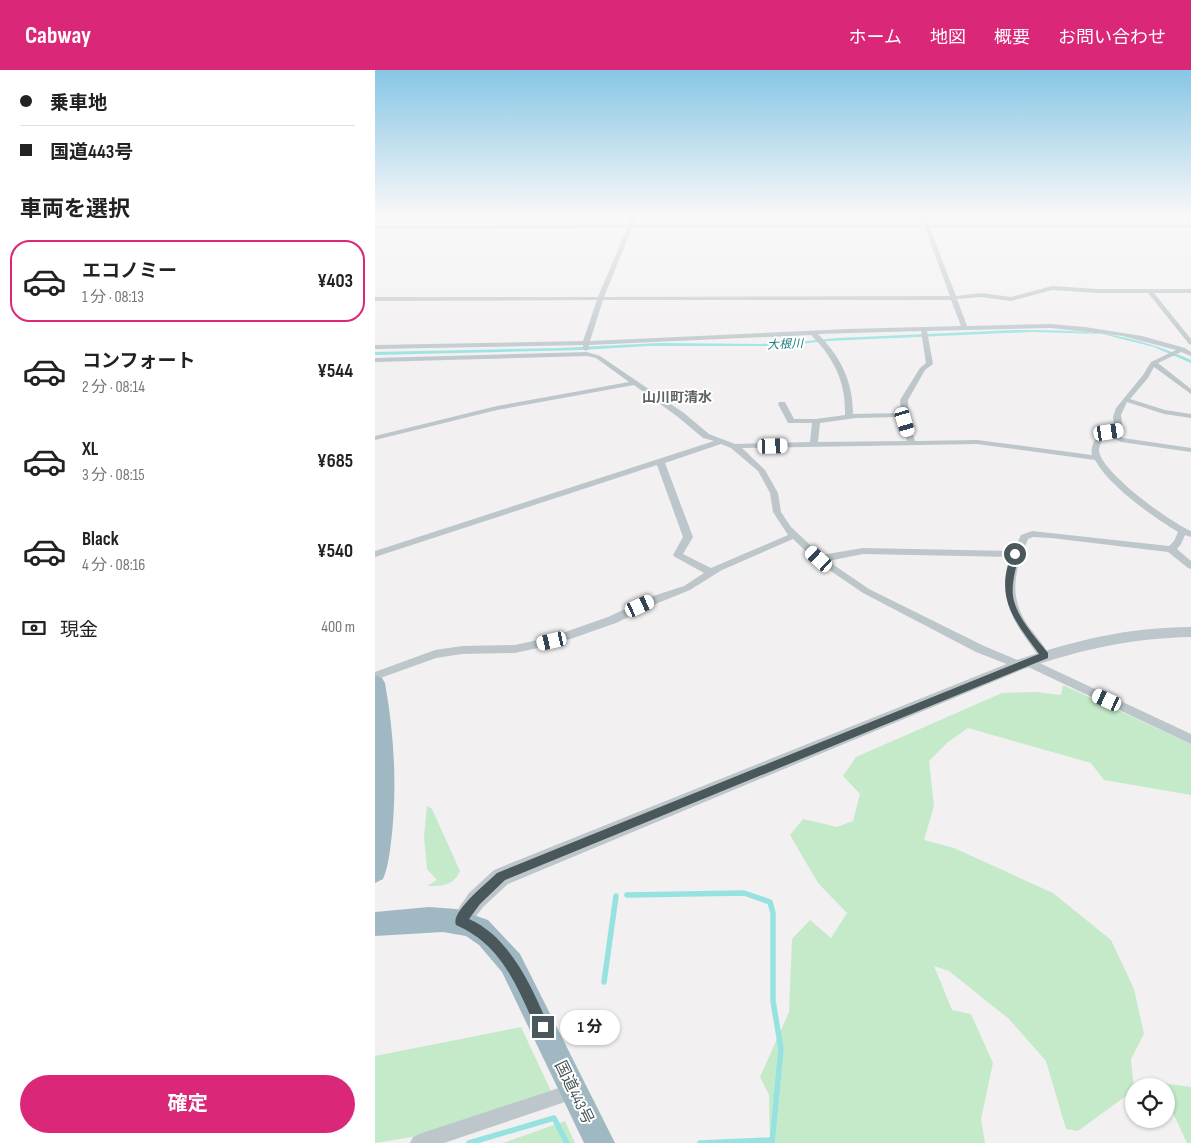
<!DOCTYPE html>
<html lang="ja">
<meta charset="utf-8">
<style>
:root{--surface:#fff;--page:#f2f2f2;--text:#222;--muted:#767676;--line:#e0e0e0;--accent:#db2777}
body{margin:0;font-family:"Sofia Sans Condensed","Noto Sans JP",sans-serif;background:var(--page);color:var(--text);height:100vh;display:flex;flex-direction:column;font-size:19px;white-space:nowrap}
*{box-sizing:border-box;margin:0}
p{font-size:16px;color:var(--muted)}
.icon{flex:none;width:28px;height:28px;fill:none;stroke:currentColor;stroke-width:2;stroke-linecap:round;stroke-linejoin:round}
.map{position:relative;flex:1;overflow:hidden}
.side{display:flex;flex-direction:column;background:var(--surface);width:375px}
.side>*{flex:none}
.hud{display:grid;align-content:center;height:110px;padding:0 20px;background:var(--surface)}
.controls{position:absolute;left:750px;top:1008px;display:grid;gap:10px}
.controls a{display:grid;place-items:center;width:50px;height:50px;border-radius:50%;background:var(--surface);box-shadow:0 1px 4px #0004;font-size:25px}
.end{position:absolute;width:22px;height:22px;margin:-11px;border:6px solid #4a575b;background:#fff;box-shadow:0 0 0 2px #fff}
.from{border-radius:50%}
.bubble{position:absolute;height:35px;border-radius:18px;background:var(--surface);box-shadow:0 1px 4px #0004;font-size:16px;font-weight:700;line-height:35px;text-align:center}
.car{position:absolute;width:15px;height:30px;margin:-15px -8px;border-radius:6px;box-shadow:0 0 4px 1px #0007;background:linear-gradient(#fff 24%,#345 0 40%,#fff 0 76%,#345 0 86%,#fff 0)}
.hud b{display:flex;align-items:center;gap:18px;height:48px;font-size:19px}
.hud b+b{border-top:1px solid var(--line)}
.hud i{width:12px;height:12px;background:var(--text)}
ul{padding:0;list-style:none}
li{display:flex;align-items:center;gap:15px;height:82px;margin:0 10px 8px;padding:0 10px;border:2px solid transparent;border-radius:20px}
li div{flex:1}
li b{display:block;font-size:19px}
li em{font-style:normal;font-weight:700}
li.current{border-color:var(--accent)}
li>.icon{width:45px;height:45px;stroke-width:1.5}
h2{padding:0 20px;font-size:22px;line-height:60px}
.pay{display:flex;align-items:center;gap:12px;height:55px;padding:0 20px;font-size:19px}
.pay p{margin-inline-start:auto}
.primary-button{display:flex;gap:10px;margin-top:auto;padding:10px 20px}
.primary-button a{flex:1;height:58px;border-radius:30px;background:var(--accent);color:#fff;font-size:20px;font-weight:700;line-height:58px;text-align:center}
header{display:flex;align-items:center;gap:30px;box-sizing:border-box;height:70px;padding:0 25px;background:var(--accent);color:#fff}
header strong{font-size:24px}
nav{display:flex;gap:28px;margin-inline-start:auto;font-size:18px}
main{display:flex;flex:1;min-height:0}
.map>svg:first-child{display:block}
.green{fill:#c4eaca}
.water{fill:#96e2e1}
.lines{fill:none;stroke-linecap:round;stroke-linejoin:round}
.stream{stroke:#96e2e1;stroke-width:5.5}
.minor{fill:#bdc7cb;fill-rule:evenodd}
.tertiary{fill:#bdc7cb;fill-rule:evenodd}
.trunk{fill:#a0b8c2;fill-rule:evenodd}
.route{fill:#4a575b}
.labels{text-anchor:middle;stroke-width:4;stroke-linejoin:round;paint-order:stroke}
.far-water-label{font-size:12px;font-style:italic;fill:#1b7f7e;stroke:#fff}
.far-quarter-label{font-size:14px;font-weight:bold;fill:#5d6264;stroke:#fff}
.near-street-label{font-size:16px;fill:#4a575b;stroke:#fff}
</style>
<header>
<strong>Cabway</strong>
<nav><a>ホーム</a><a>地図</a><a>概要</a><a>お問い合わせ</a></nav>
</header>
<main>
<section class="side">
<div class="hud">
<b><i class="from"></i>乗車地</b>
<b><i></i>国道443号</b>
</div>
<h2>車両を選択</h2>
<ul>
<li class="current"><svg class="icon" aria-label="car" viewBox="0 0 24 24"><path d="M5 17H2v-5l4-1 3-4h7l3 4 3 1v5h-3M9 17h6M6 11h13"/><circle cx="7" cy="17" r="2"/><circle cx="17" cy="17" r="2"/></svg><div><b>エコノミー</b><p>1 分 · 08:13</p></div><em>¥403</em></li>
<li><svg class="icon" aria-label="car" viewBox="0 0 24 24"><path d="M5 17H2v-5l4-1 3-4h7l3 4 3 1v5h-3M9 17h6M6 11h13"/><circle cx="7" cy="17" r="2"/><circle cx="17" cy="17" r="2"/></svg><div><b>コンフォート</b><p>2 分 · 08:14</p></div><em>¥544</em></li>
<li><svg class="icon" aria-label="car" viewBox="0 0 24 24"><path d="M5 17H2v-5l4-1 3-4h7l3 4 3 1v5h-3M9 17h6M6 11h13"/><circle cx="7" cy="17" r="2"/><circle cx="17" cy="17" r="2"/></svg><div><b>XL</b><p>3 分 · 08:15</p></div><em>¥685</em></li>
<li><svg class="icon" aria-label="car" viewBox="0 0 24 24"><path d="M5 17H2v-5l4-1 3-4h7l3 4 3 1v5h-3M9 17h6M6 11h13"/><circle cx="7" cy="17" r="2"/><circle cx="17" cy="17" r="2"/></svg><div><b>Black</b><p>4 分 · 08:16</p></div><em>¥540</em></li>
</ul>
<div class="pay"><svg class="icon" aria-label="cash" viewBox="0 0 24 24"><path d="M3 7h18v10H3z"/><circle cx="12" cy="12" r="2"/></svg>現金<p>400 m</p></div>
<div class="primary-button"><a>確定</a></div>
</section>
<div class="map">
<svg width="816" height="1073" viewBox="0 0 816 1073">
<rect width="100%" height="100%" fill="#f2f0f1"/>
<g class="green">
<polygon points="688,615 816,674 816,725 729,710 716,693 593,658 573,672 554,691 559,736 549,770 579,778 678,823 736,870 759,919 769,964 756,989 759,1020 703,1061 691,1059 671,991 634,949 574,901 559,896 577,940 596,944 618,993 606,1049 610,1073 395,1073 394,1025 385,1007 414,942 417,869 435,850 456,868 472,843 443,813 415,765 428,749 462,757 478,751 485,724 468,706 481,687 627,623 662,622 686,625"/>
<path d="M52,736L57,739L85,801C78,816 67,816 52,816L62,810L52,799L49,767Z"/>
<polygon points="146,957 176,1021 37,1067 0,1073 0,986"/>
<polygon points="787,1013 816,1017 816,1073 812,1073 791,1028 791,1016 786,1016"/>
<polygon points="190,1051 200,1073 128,1073"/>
</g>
<path class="water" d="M639,260C669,260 699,260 728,264C759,267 788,278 816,290V293L779,277L727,264L657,262L453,271L405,276H274L206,280L0,285V282L185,278L284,273L402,274L463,268Z"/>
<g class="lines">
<g class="stream">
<polyline points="252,825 369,823 395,832 398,843 398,931 406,979 397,1073"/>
<polyline points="229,912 241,826"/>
<polyline points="94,1073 179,1048 192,1073"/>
<polyline points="325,1073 397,1070"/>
</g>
<g class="minor">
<path d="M257,146H261L258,155H549L546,146H550L554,155H816V157L555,158L581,226L606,223L636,227L677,216L722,219H816V223H779L816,269V275L814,274L773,223H722L677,220L636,231L606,227L582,229L592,256L676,254L710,257L767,266L810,278L816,282V286L806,282L783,293L816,319V324L779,297L773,308L755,329L790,340L816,344V348L789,344L752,332L746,345L748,361L742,364L748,368L816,378V382L746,372L733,365C728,368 724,374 724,381C727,403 795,452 816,461V467L810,465L806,474L802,479L816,491V499L813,498L793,482L676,468L658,467L653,469C640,500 633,524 652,554C660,565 669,575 675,586L674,589H666C639,552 622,534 636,487L488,484L453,491L494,519L609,576L647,592L648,589H656L816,664V674L649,595L648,598L644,599L601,582L488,523L441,491L418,469L347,500L315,520L283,533L241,553L181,574L140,583L87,584L61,588L0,610V602L60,580L87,576L140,575L176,567L233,547L275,527L309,516L329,503L300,487L298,485L308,467L282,395L0,487V481L339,371L328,368L303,347L259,315L122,340L0,370V366L122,336L254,312L221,288L212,286L0,292V288L212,282L225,286L309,343L334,364L360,374L435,372L437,353H413L403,334L404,332H410L419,349H441L470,345C471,312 459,288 436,265L214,275V279L211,281L208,279V275L0,279V275L208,271L222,230L0,231V227H223L252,158H0V156L253,155ZM257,158H550L575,226L229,227ZM228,230H576L586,256L472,259L215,271ZM676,258L748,266L801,280L776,292L768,305L741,338L738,347L740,359L726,361C721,369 715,375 717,385L602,370L540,371L534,352L533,330L550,300L558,294L552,261ZM546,261L551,293L545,298L525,330L526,343L478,344C478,312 466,287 443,264ZM526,347L532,371L443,372L445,353L481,348ZM346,374L356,378L383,401L395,423L398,442L413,465L336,498L308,484L318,467L290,393ZM602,374L720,390C735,417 777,446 803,462L799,471L794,476L657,461L646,465L638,481L488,478L446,485L416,457L406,442L403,423L390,400L367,378Z"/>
<polygon points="199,1013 205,1015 207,1021 205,1027 199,1029 69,1073 35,1073 38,1067 44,1064"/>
</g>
<path class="tertiary" d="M816,557V567C757,568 704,580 649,599L133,814L108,837L92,858L85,861L78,858L75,851L94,823L119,800L639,591C697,571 754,557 816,557Z"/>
<g class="trunk">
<path d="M0,605L7,608L10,613C19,663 22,713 17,764C15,779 14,795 8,809L0,813Z"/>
<polygon points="54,837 81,839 113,850 145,884 240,1073 209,1073 127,902 104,875 91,866 68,862 0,866 0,842"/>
</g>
</g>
<linearGradient id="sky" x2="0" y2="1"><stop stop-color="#87c6e5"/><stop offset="0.49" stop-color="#f9f8f9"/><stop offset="1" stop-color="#f9f8f9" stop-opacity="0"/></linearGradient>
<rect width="816" height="296" fill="url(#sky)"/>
<path class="route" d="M637,483L644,484C641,499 635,516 639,531C644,550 661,568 673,583V588L130,810L105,834L94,849C135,867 157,917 174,957L172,962L168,963L163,962C142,918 129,876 81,855C75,842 113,812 122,803L664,584C639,550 619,527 637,483Z"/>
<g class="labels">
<g class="far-water-label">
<text transform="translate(410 274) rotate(-2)" y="4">大根川</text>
</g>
<g class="far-quarter-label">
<text x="302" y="332">山川町清水</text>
</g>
<g class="near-street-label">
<text transform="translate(200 1022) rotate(64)" y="6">国道443号</text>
</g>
</g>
</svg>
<div class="controls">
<a><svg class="icon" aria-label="locate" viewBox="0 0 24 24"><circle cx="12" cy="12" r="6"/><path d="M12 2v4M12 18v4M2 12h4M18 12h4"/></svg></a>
</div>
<i class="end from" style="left:640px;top:484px"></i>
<i class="end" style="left:168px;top:957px"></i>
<div class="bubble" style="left:185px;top:940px;width:60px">1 分</div>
<i class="car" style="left:530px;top:352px;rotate:163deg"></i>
<i class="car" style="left:734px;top:362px;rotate:81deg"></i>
<i class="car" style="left:398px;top:376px;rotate:88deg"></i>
<i class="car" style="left:444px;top:489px;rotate:312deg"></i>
<i class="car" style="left:265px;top:536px;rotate:65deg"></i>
<i class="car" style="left:177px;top:571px;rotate:257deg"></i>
<i class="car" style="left:732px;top:630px;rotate:295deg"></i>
</div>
</main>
